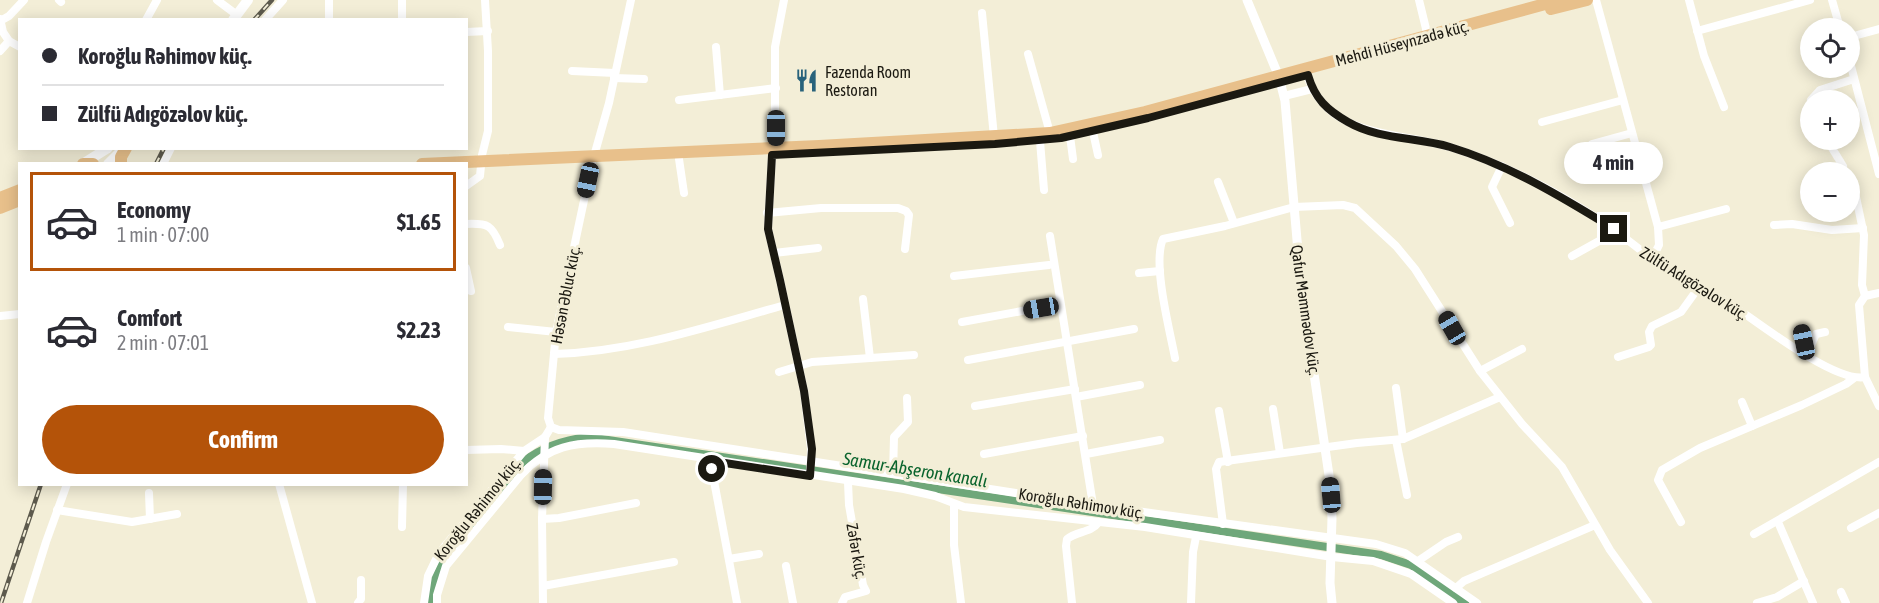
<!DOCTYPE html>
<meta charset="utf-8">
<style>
:root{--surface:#fff;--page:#f7f7f7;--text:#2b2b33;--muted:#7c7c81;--line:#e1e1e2;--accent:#b45309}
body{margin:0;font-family:"Asap Condensed",sans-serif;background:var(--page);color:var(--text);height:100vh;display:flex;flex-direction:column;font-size:22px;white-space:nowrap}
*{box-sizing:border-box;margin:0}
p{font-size:20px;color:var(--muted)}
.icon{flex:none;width:33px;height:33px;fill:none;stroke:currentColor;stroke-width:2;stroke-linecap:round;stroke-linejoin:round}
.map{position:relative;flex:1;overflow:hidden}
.side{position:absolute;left:18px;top:162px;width:450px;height:324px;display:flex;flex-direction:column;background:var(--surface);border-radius:0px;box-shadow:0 3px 15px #0003}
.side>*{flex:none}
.banner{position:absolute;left:18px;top:18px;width:450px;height:132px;border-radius:0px;box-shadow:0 3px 15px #0003;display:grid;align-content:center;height:132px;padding:0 24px;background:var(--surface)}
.controls{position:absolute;left:1800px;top:18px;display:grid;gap:12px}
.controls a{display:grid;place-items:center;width:60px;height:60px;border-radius:50%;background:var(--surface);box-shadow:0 3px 15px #0003;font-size:30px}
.end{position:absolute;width:27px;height:27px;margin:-14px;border:8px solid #1b1911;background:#fff;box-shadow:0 0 0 3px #fff}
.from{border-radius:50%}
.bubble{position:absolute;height:42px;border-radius:21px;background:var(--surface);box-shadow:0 3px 15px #0003;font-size:20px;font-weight:700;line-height:42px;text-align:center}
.car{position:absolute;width:18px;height:36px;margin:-18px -9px;border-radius:8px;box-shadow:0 0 4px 2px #0007;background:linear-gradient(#222 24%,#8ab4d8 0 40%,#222 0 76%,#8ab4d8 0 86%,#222 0)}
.banner b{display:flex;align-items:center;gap:21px;height:57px;font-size:22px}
.banner b+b{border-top:2px solid var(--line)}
.banner i{width:15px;height:15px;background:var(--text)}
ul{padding:10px 0 0;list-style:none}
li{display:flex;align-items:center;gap:18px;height:99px;margin:0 12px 9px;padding:0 12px;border:3px solid transparent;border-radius:0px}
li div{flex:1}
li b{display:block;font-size:22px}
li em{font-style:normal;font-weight:700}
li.active{border-color:var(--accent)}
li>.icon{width:54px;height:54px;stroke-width:1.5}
.button{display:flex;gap:12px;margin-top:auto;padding:12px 24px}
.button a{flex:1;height:69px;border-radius:36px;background:var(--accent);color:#fff;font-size:24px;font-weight:700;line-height:69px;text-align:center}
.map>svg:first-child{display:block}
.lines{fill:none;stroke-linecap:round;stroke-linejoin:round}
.canal{stroke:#6fa77a;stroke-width:8}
.minor{stroke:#fff;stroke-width:8}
.tertiary{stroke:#fff;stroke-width:9}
.secondary{stroke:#fff;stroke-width:10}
.primary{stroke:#e8c08b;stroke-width:12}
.rail-casing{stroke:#5d5a4d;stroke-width:4.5}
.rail{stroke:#f3eed7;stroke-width:2;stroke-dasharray:7;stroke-linecap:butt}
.route{stroke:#1b1911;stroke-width:8}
.labels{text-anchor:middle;stroke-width:6;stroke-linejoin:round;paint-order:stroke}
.street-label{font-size:16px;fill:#1b1911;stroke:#f3eed7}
.poi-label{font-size:16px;fill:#1b1911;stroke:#f3eed7;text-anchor:start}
.water-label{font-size:18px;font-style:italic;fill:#0a642d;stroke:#f3eed7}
</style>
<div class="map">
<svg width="1879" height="603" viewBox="0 0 1879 603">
<rect width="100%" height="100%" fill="#f3eed7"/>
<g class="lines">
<path class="canal" d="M430,603L434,581L446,555L523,462C542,447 563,440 588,437L1381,555L1411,565L1465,603"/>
<g class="minor">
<polyline points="59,0 61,2"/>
<polyline points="217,0 237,15"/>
<polyline points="329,0 329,20"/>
<polyline points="402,0 402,20"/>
<polyline points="1419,0 1428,37"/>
<polyline points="1596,0 1658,227 1659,245 1652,259"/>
<polyline points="1689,0 1704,56 1724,107"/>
<polyline points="1832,0 1840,28"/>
<polyline points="982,13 994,137"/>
<polyline points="0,19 3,32 9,41 0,51"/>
<polyline points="146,20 157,0"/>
<polyline points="265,20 283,0"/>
<polyline points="0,21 9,16 24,0"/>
<polyline points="1697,31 1810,0"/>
<polyline points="466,32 488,31"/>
<polyline points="1850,37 1879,29"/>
<polyline points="9,41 20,47"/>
<polyline points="716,47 720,95"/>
<polyline points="1028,54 1050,133"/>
<polyline points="1850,62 1879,174"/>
<polyline points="572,71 615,73"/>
<path d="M1307,75C1328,140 1400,131 1453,148C1491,160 1529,178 1564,198C1581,208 1598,218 1614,230C1630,241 1644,254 1661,265C1683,281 1709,290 1732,305C1759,323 1835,383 1865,377"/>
<polyline points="614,78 644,79"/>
<polyline points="1284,96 1312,89"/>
<polyline points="679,100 776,88"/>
<polyline points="1811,100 1820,90 1854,79"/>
<polyline points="1542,122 1623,100"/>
<polyline points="1093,132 1098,155"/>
<polyline points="1070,136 1073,159"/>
<polyline points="1827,140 1843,166"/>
<polyline points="1040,141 1044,190"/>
<polyline points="1592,144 1632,133"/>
<polyline points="775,148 775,47 784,0"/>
<polyline points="772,155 768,229 780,280 804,391 811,449 810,476"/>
<polyline points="594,156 609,103 631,0"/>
<polyline points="679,159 684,193"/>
<polyline points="163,164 171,148"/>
<polyline points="1502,166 1492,187 1510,223"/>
<polyline points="1614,174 1642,170"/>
<polyline points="1218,182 1234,223"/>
<polyline points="466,186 480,176 482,155 488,131 488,51 485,0"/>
<polyline points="1856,197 1864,235 1862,285 1865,296"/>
<polyline points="767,213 821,208 898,208 906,211 909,215 905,249"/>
<path d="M466,224C488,223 492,225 500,245"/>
<polyline points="1774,225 1792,224 1832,230 1863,228"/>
<polyline points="1658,227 1726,209"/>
<polyline points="1050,236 1093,505"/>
<polyline points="774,253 818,248"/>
<polyline points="1572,256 1599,241 1614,229"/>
<polyline points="466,268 471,291"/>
<polyline points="1139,273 1160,271"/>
<polyline points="954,276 1049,265"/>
<polyline points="1879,293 1865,296 1859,305 1865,377 1879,406"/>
<polyline points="863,299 870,358"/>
<polyline points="0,316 20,314"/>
<polyline points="962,322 1060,304"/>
<polyline points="508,327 556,332"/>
<polyline points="1801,330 1804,342 1802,352"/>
<path d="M554,354C633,352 709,326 785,305"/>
<polyline points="1807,355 1816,334 1825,332"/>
<polyline points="1618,357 1649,347 1651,345 1649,332 1652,326 1681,312 1699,287"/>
<path d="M1175,358C1170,331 1152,263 1163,239L1225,226L1294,207L1343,205L1355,208L1396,246L1415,269L1480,371L1522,424L1562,467L1610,550L1648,603"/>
<polyline points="968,360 1134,329"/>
<polyline points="1480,371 1522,349"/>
<polyline points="779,372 812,362 914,355"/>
<polyline points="1396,388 1403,439"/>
<polyline points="1076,397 1140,385"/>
<polyline points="1742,402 1752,426"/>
<polyline points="975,406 1075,389"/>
<polyline points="1273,409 1280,453"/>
<polyline points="1219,411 1228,462"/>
<polyline points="551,427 559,430 623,432 1093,505 1376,544 1405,553 1477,603"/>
<polyline points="551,427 548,418 556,332 592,163"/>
<polyline points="1396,440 1407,495"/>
<polyline points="466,450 501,449 524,451"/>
<polyline points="984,454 1083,436"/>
<polyline points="1086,454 1160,440"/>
<polyline points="713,461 714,481 737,603"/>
<polyline points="893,474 894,437 908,422 907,398"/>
<polyline points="279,484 312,603"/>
<polyline points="149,493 150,519"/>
<polyline points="954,504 954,545 961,603"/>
<polyline points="57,510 132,522 177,514"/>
<polyline points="542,519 559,518 636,503"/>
<polyline points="1681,522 1658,480 1662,470 1700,448 1802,405 1846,384 1854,378"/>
<polyline points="1778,522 1813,603"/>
<polyline points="1223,524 1216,469 1219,462 1357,443 1403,439 1500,397"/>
<polyline points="402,527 403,484"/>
<polyline points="1851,528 1879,513"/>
<polyline points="1754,534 1879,462"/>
<polyline points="729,559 759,554"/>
<polyline points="1418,561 1446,542 1458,537"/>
<polyline points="786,566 793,603"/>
<polyline points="543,586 674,562"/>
<polyline points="1456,588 1464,581 1595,525"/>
<polyline points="1841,592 1846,603"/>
<polyline points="27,603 46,542 67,484"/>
<polyline points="358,603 361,599 361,580"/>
<polyline points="424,603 428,576 439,553 524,451 545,437 551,427"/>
<path d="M437,603V595L446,566L521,475C548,446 575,441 614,444L904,489L935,496L964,507L1145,527L1332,557L1373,561L1411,574L1453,603"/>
<polyline points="543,603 542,519 545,437"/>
<polyline points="842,603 845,597 866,591 863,585 849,505 848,482"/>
<path d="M1072,603L1066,546L1067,539C1077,531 1091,533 1099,522"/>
<polyline points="1191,603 1193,552 1196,537"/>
<polyline points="1757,603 1777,597 1804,581"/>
</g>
<polyline class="tertiary" points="1247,0 1279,77 1285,101 1301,286 1330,482 1332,518 1330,583 1332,603"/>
<g class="secondary">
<polyline points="233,20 248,0"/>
<polyline points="84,163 108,148"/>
<polyline points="108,164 124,148"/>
</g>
<g class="primary">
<polyline points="1551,9 1587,0"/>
<polyline points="83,164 93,164"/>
<polyline points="121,164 121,157 126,148"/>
<polyline points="422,164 819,146 1050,133 1145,112 1560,0"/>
<polyline points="0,198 20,190"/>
<polyline points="0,208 20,200"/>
</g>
<defs>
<g id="rail">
<polyline points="254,20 272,0"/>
<polyline points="156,164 164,148"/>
<polyline points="1,603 41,484"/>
</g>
</defs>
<use href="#rail" class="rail-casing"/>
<use href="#rail" class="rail"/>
</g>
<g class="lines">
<path class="route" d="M712,469V461L810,476L812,449L804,391L780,280L768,229L772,155L995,144L1061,138L1148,118L1308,75C1315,99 1327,110 1348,122C1379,140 1417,137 1450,147C1509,165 1562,197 1614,229"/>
</g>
<defs>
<symbol id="restaurant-bare" viewBox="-9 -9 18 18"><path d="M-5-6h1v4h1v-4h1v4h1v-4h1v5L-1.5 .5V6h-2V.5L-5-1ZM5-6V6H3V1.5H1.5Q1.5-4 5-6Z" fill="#28627b" stroke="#f3eed7" stroke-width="2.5" paint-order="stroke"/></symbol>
</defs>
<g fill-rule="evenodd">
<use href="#restaurant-bare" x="790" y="64" width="33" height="33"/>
</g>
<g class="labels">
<g class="street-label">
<text transform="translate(1402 43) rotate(-15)" y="6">Mehdi Hüseynzadə küç.</text>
<text transform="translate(1694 283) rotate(32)" y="6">Zülfü Adıgözəlov küç.</text>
<text transform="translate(565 295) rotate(-79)" y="6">Həsən Əbluc küç.</text>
<text transform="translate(1306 310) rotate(82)" y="6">Qafur Məmmədov küç.</text>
<text transform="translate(1081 503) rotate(9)" y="6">Koroğlu Rəhimov küç.</text>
<text transform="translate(477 509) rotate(-51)" y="6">Koroğlu Rəhimov küç.</text>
<text transform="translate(857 551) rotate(80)" y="6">Zəfər küç.</text>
</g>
<g class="poi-label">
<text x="825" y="78">Fazenda Room<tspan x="825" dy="18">Restoran</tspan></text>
</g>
<g class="water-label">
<text transform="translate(915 470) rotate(9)" y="6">Samur-Abşeron kanalı</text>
</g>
</g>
</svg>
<div class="controls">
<a><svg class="icon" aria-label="locate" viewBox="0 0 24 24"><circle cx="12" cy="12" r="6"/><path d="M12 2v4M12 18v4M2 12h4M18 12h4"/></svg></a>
<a>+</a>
<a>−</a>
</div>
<i class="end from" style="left:712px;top:469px"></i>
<i class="end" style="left:1614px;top:229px"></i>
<div class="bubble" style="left:1564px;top:142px;width:99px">4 min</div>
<i class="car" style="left:776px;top:128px;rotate:180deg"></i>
<i class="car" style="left:588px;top:180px;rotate:192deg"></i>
<i class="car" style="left:1041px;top:308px;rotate:260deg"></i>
<i class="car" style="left:1452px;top:328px;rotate:330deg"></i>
<i class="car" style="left:1804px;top:342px;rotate:348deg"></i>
<i class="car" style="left:543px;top:487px;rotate:1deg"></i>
<i class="car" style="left:1331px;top:495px;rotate:355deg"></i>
<div class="banner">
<b><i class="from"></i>Koroğlu Rəhimov küç.</b>
<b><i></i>Zülfü Adıgözəlov küç.</b>
</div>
<section class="side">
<ul>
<li class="active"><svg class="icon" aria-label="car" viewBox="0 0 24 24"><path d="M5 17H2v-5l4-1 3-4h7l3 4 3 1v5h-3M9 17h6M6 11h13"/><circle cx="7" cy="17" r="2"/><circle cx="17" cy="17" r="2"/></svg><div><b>Economy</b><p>1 min · 07:00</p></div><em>$1.65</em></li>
<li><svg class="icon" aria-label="car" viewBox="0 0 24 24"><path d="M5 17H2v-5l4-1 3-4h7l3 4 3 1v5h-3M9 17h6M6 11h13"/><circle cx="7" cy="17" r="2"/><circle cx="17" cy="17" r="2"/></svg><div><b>Comfort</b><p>2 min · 07:01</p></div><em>$2.23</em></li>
</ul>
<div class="button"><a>Confirm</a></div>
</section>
</div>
